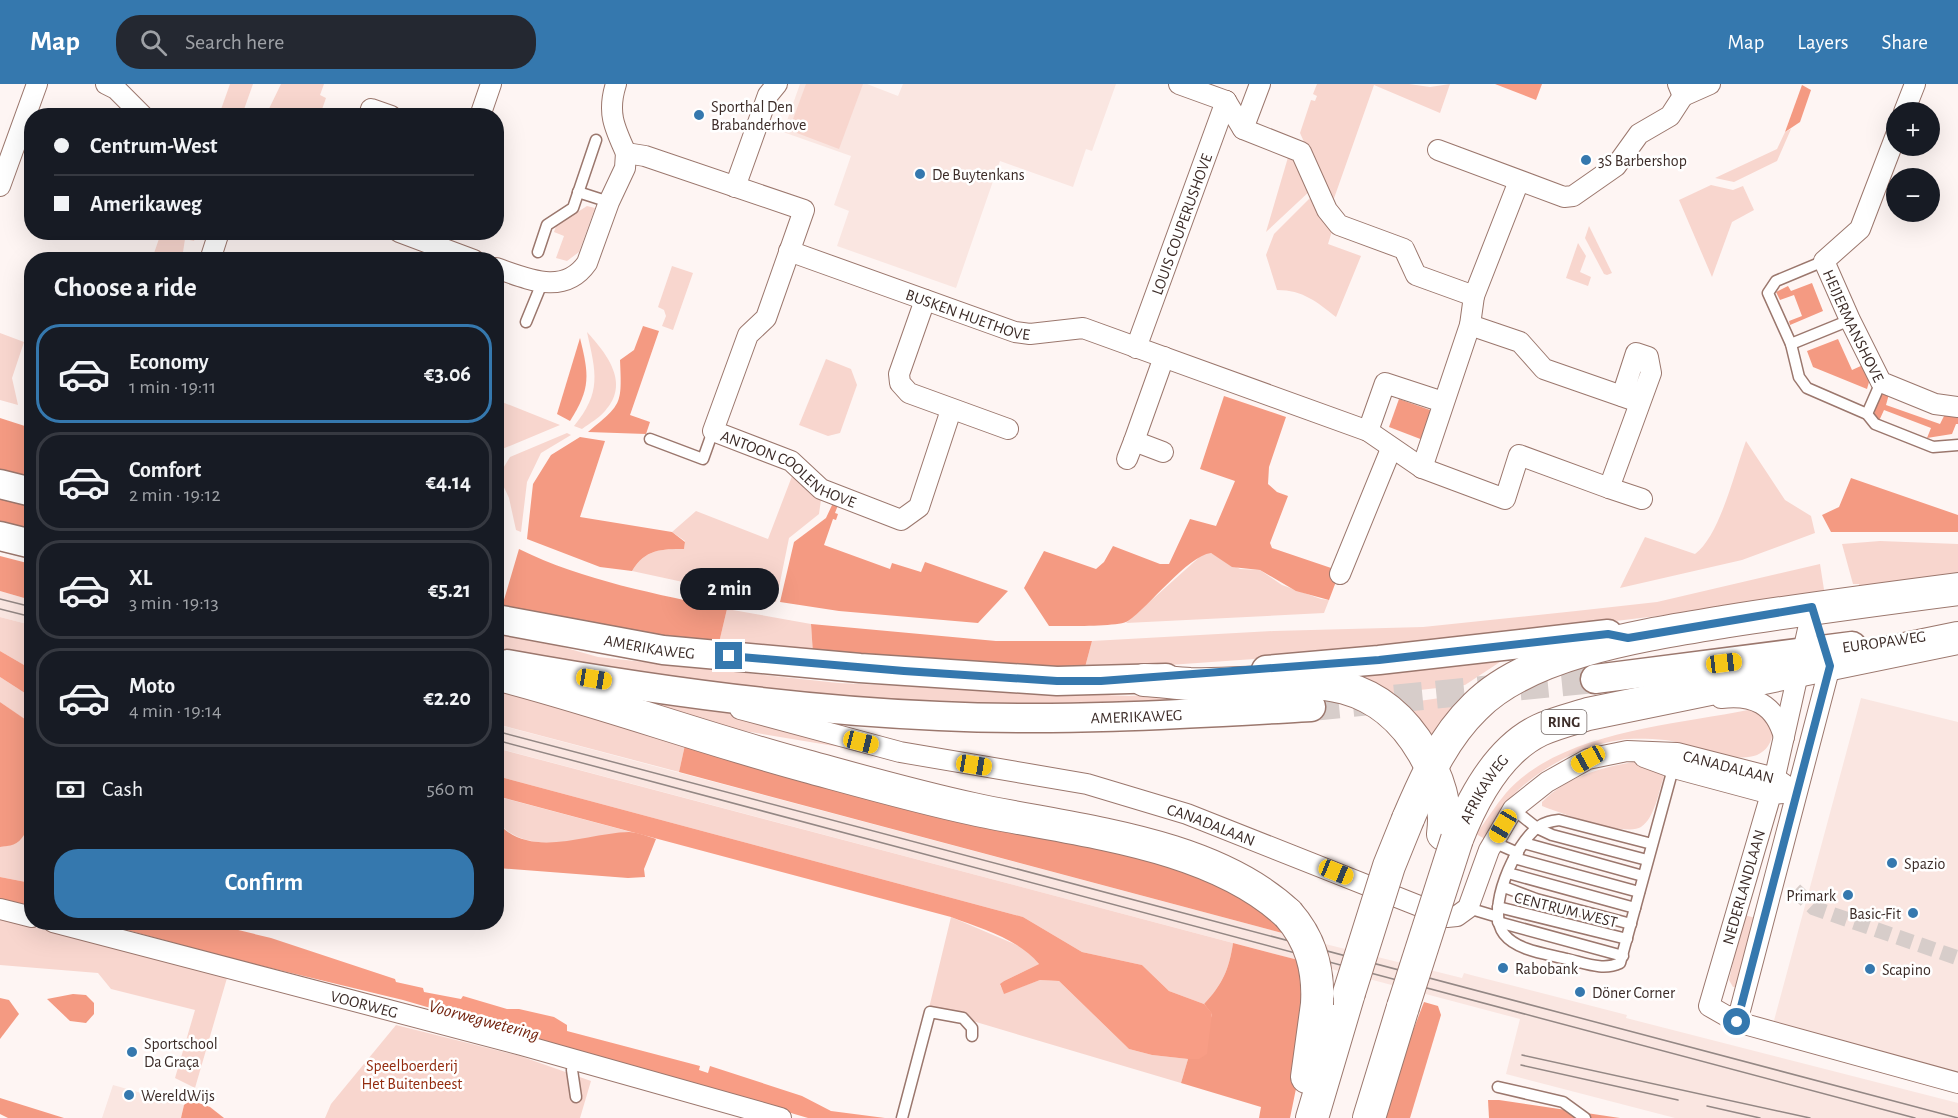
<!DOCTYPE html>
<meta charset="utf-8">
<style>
:root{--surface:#171b24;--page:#242831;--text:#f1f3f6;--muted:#9ea1a6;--line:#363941;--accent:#3578ae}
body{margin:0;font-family:"Alegreya Sans",sans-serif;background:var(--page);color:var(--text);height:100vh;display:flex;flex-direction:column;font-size:22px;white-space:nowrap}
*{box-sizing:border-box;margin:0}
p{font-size:20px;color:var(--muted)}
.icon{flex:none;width:33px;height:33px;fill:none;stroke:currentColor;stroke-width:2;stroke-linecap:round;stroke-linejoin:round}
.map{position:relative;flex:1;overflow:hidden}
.sheet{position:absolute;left:24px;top:168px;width:480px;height:678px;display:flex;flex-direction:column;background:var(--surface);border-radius:24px;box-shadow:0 6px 24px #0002}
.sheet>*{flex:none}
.banner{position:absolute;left:24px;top:24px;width:480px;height:132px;border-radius:24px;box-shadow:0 6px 24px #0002;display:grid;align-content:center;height:132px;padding:0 30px;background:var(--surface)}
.buttons{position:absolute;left:1886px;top:18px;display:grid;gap:12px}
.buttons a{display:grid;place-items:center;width:54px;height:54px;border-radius:50%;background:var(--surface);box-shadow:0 6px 24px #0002;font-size:30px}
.end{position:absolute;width:27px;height:27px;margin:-14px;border:8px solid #3578ae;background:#fff;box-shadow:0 0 0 3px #fff}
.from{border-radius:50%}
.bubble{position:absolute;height:42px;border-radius:21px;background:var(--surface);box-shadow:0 6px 24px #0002;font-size:20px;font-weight:700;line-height:42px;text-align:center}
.car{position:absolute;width:18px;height:36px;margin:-18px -9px;border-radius:8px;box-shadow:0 0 4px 2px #0007;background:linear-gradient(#f5c518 24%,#345 0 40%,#f5c518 0 76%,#345 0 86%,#f5c518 0)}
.banner b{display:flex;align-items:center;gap:21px;height:57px;font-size:22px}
.banner b+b{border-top:2px solid var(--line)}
.banner i{width:15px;height:15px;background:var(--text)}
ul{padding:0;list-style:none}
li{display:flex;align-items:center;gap:18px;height:99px;margin:0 12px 9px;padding:0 18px;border:3px solid var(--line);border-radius:24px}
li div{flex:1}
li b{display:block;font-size:22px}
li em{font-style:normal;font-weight:700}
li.selected{border-color:var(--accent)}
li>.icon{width:54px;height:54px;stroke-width:1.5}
h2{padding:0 30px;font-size:27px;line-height:72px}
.pay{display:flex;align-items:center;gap:15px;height:66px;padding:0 30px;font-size:22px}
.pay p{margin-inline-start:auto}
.cta{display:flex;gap:12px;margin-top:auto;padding:12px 30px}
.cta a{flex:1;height:69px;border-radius:24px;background:var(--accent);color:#fff;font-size:24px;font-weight:700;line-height:69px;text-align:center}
header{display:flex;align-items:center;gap:36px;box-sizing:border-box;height:84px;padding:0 30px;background:var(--accent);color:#fff}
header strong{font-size:28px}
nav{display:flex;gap:33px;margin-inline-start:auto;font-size:21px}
.search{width:420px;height:54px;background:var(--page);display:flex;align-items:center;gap:15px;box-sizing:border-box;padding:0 21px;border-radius:24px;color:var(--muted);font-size:22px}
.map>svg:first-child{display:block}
.built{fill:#fae6e1}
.green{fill:#f8d6ce}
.forest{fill:#f49a82}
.water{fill:#f89d85}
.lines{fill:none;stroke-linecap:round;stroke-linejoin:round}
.pedestrian-tunnel{stroke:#d7cdca;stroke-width:15;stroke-dasharray:15 8;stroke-linecap:butt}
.secondary-tunnel{stroke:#d7cdca;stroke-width:28;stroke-dasharray:28 14;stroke-linecap:butt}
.service-casing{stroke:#9b776d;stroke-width:13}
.minor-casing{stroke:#9b776d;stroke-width:22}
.secondary-casing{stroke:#9b776d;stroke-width:31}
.primary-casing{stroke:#9b776d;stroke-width:34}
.service{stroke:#fff;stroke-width:10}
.minor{stroke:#fff;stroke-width:20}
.secondary{stroke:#fff;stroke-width:28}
.primary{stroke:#fff;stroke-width:32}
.tram{stroke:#938784;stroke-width:1.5}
.primary-bridge-casing{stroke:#9b776d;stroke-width:34;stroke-linecap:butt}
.primary-bridge{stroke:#fff;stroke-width:32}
.route{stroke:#3578ae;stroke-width:8}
.poi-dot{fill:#3578ae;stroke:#fff;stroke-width:2}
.labels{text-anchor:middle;stroke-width:5;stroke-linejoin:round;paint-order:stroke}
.shield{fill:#fff;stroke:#766b68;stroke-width:1.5}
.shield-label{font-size:15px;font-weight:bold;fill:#3c2c28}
.poi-label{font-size:16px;fill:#3c2c28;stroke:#fff;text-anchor:start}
.street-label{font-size:16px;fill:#3c2c28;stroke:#fff}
.park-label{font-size:16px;fill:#932b0e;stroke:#fff}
.water-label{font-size:18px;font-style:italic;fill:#752611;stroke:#fff}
</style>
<header>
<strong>Map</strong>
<div class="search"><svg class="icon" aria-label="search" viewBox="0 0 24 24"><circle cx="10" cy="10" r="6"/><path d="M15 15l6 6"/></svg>Search here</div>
<nav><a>Map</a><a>Layers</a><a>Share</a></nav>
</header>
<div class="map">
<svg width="1958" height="1034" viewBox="0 0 1958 1034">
<rect width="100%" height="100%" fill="#fef5f3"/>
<g class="built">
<polygon points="800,0 867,0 898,12 903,0 1116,0 1092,67 1086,65 1073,103 1000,77 956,204 837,162 849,127 834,121 851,72 783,48"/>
<polygon points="0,507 31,516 31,541 0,533"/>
<polygon points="1861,614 1958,638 1958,988 1772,944"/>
<polygon points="496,640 1297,853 1462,894 1464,889 1471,891 1627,931 1626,934 1958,1019 1958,1034 1675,1034 1506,990 1520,935 497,664"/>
<polygon points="113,1001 184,1021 181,1034 102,1034"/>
</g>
<g class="green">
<polygon points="230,0 253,0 242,31 219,31"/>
<polygon points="281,0 324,0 320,11 326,14 320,31 266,31"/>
<polygon points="806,0 863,0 839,65 789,46"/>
<polygon points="1317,0 1409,0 1430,3 1450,0 1440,29 1374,1 1332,120 1300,49 1311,16 1315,17 1317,12 1313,10"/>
<polygon points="1791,45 1777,77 1734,98 1715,94 1777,65 1785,48"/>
<polygon points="1289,70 1301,80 1312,105 1266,148"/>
<polygon points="1711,101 1733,106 1743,102 1754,126 1732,138 1712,193 1679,116"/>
<path d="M1315,109L1333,144L1328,160L1361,172L1336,233C1317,218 1303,206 1277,206L1266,171L1274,150Z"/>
<polygon points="587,122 595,124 579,168 567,177 556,174 564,152 554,148 556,142"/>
<polygon points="1589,142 1612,189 1607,191 1604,190 1585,154"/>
<polygon points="161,149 161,148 197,149 194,157 185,155 182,175 152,175"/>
<polygon points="1578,159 1586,172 1580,188 1591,193 1588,202 1566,194"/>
<polygon points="672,182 693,189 673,246 662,242 666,232 664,226 658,223"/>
<path d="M587,248C606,269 631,299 605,327C599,334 590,339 582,345L574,342C602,308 596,289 587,248Z"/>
<polygon points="0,249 24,258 12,294 18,321 0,316"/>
<polygon points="826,275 851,285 857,301 840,349 828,352 799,341"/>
<polygon points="497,316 560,341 500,366 497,374"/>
<polygon points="567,349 571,351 541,369 527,398 521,448 516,446 509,414 502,399 502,386 510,373"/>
<path d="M1746,357L1785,416L1811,432L1815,449L1742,476L1620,504L1645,453L1695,470C1720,452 1735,386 1746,357Z"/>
<path d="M794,387L805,405L821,416L819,430L789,454L776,518L632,487C645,465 662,465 684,465L685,457L672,448L696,427L768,455Z"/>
<polygon points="1880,457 1958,460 1958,492 1859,507 1859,500 1853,500 1842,460"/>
<polygon points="1204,469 1211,469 1240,485 1260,486 1282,501 1321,515 1329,516 1324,529 1126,539"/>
<polygon points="1820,480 1825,512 1356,568 1084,587 1092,557 1274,547 1423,543 1576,527 1657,518"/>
<polygon points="727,525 811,540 813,570 718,563"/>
<polygon points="0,533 31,541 31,585 0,567"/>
<polygon points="496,544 598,573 838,599 1129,612 1282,603 1336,610 1045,627 826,620 497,573"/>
<polygon points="1506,574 1465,601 1383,610 1337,591"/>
<polygon points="539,591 683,615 841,659 840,663 678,636"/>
<polygon points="0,593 31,613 31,640 0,618"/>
<polygon points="496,603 685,661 679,688 497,640"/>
<polygon points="1461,611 1428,656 1398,620"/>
<path d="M1748,626C1764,630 1780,645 1768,662C1749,690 1692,658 1665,656C1651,655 1633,654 1620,656C1580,662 1540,684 1512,712C1501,723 1493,741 1485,755L1476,750C1486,737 1495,722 1506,709C1559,648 1673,641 1748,626Z"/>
<path d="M496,664L1233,859C1229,886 1222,901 1204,920L1169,907L1142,881L1082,868L1023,833L497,692Z"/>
<path d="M1633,678L1660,684L1664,692C1659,706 1655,734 1641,743C1626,753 1560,729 1542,722V718C1567,693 1599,684 1633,678Z"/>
<path d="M496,712L631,748C589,752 527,775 497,737Z"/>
<path d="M31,721V799L0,793V763C27,760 26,744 31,721Z"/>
<polygon points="1744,831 1756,834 1737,903 1733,903 1729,896"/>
<polygon points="951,833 1026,865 1039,880 1004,897 1000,901 1004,909 1040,896 1059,897 1129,965 1152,971 1188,975 1181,999 929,924"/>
<polygon points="0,834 227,894 195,1004 175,994 195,926 111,905 98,889 0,881"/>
<polygon points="396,941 520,972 591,997 580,1034 325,1034 331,1020"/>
</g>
<g class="forest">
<polygon points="1802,1 1811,6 1800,38 1785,48"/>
<polygon points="1812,199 1823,227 1790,241 1789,237 1802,232 1794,211 1780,216 1776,208 1788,202 1791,207"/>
<path d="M643,242L659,247L630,331L650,338L646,350L588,348C622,320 622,321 620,276L634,266Z"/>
<path d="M580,254C589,291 591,304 570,337L557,330Z"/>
<polygon points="1838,255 1852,286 1863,281 1869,298 1867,305 1813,283 1807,267"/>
<polygon points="1883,310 1889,310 1886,321 1940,340 1945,330 1958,328 1958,340 1956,340 1952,350 1927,354 1931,344 1884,326 1879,337 1874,332 1877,313"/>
<path d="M1224,312L1286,333L1269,383L1268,400L1277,408L1288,412L1270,459L1272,464L1340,487L1329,516L1296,507L1260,486L1232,483L1211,469C1187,472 1149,523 1128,537C1120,543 1063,542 1049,542L1024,504L1044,467L1096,485L1104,478L1113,462L1160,480H1169L1190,435L1216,442L1235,397L1200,385Z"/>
<polygon points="1399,315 1433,327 1423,356 1389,343"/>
<polygon points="0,334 31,344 31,397 0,388"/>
<path d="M580,353L605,357L580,433L672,448L685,458L684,465C662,465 645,465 632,487L600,483L527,455L533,400L551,371Z"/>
<polygon points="1851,394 1958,431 1958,448 1831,448 1822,431 1839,423"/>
<polygon points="0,411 31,420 31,449 0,441"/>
<polygon points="833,419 838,421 835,429 838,430 836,436 833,435 824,461 890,485 892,479 921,488 925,478 1008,507 978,539 839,527 780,518 794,458 826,434"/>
<path d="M519,465C584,497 657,510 727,525L718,563L501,526Z"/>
<polygon points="0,472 31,480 31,516 0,507"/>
<polygon points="811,540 996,557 1092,557 1084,587 813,570"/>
<path d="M0,618L32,640C32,665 37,732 24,751C18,761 10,762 0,763Z"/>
<polygon points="685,661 1073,754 1235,802 1297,853 679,688"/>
<path d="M496,737C529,777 585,749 629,748C637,748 647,752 656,755L644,785L645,793L628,794L497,784Z"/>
<path d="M1233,859L1306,878L1308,946L1290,1034H1259L1261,1023L1181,999L1188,975L1199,974L1212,930L1204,920C1222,901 1229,886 1233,859Z"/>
<polygon points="73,910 86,911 94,919 94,930 86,939 70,937 47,915"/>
<polygon points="0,914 9,916 19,930 0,955"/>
<polygon points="1424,918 1438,922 1441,931 1410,1034 1383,1034 1396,991"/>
<polygon points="0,1014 64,1034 8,1034 0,1030"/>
<polygon points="190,1016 210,1023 224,1034 181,1034 184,1021"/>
<polygon points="1488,1016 1499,1016 1620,1034 1489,1034"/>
</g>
<g class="water">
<polygon points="1495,0 1542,0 1536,16"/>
<polygon points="0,567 31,585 31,613 0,593"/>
<path d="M497,692L1023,833L1082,868L1142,881L1169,907L1204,920L1212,929L1207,970L1199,975H1188L1152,971L1129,965L1059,897L1040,896L1004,910L1000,900L1004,897L1039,880C1017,854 982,845 951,833L497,712Z"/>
<polygon points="0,793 31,799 31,822 0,815"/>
<polygon points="101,839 209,839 271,854 395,895 396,898 423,904 424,908 461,915 463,912 507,925 519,925 554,933 567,941 567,947 700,982 699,986 708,989 710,982 802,1012 831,1027 885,1034 808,1034 403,916 233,875"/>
</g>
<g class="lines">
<polyline class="pedestrian-tunnel" points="1795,806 1814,824 1958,874"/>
<polyline class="secondary-tunnel" points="1311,623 1595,595"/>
<defs>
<g id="service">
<polyline points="578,108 609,118"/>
<polyline points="538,168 547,141 573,124 596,56"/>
<polyline points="1824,177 1776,197 1768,209 1791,260 1799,293 1807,304 1867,330 1875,340 1933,363 1958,361"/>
<polyline points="526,238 542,199"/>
<polyline points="1791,260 1850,236"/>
<polyline points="1867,330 1881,298"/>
<polyline points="650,355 703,375 713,347"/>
<polyline points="1513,725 1537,744 1552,751 1647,776"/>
<polyline points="1493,758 1518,769"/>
<polyline points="1524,759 1643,792"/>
<path d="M1652,760L1559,736C1551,737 1545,738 1538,743C1515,760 1485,826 1504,850C1517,867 1548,870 1567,875C1585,879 1603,887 1620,879L1674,681"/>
<polyline points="1514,774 1639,808"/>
<polyline points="1508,789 1635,824"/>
<polyline points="1504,803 1536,815 1631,840"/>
<polyline points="1498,823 1627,855"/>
<polyline points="1468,824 1498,833"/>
<polyline points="1498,838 1623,872"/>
<polyline points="575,976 572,986 576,1013"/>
<polyline points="1498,1003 1563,1018 1585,1034"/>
<polyline points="902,1034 930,928 963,934 972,944 972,952"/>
</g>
<g id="minor">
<polyline points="106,0 116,5 143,32"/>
<path d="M616,0C607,28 614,43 626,69"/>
<polyline points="1179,0 1226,17"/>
<polyline points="1678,0 1683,12 1710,0"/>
<polyline points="1226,17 1243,45 1301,68 1327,126 1339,141 1404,165 1416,191 1474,212"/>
<polyline points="1904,28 1915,0"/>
<polyline points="369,32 371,25 391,32"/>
<polyline points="480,32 491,0"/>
<polyline points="1243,45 1260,0"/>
<path id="s1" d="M1896,51L1860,145L1824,177L1850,236L1881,298L1935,320L1958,323"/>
<polyline points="1438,66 1564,113 1573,112 1616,82 1639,50 1670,32 1683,12"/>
<path id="s2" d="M626,69L645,72L804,126L766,234L748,251L713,347L791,377L821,405L901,436L919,423L951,326"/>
<polyline points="0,102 37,0"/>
<polyline points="735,103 768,11 777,0"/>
<polyline points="399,148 474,176"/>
<path id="s3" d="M789,167L1015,248L1030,250L1083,244L1368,347L1422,384L1505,415L1519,371L1609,404"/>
<polyline points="210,176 219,148"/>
<path d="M496,184C528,195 564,212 587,179L609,118L625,84L626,69"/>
<polyline points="925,216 899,290 900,299 909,309 1008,345"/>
<polyline points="1470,241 1520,258 1544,285 1633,316"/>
<path id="s4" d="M1136,264L1226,17"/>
<polyline points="1622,312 1636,269 1648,273 1651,289 1609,404 1642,415"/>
<polyline points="1368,347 1385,299 1443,318"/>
<polyline points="1163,368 1134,357 1164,273"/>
<polyline points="1127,375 1134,357"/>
<polyline points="1422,384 1470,241 1474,212 1519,97"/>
<polyline points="1340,490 1391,365"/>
<polyline points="1813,523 1771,710 1709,922 1737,938 1958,999"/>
<path d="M1721,614C1753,610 1775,620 1784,653"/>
<path id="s5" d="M740,625L900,668L1087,700L1187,730L1447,833L1457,832L1468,824L1489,766L1513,725L1547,698L1588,675L1627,667L1677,669L1775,694L1795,708"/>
<polyline points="1644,673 1674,684 1771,710 1783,709"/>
<polyline points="0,825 32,833"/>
<path id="s6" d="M53,838L522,961L781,1034"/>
<polyline points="1737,938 1830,582 1828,572"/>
</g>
<g id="secondary">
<polyline points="0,400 32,408"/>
<polyline points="0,452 32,460"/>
<path id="s7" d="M496,535L663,566L860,584L1057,597L1166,594"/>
<path id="s8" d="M507,580C651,606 794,626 939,632C1063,638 1187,630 1311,623"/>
<polyline points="1266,586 1379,576 1608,550"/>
<polyline points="1595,595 1852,562"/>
</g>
<g id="primary">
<path d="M496,590C601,617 702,654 806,682C861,697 917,713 973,725C1074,747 1210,757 1288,830"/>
<path d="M1144,596C1160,597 1175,599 1190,600C1281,603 1367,572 1423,668C1439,695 1447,720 1443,750"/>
<path d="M1408,735C1425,695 1443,654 1475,623C1531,566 1652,550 1729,537C1805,525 1881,515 1958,505"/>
<path id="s9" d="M1457,755C1473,714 1498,666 1540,646C1555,639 1572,635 1588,630L1958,554"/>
<polyline points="1307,993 1317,920"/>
<polyline points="1312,1034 1349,909"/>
<polyline points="1369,1034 1403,923"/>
</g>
</defs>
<use href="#service" class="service-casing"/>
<use href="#minor" class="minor-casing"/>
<use href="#secondary" class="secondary-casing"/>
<use href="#primary" class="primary-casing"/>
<use href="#service" class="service"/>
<use href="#minor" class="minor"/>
<use href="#secondary" class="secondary"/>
<use href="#primary" class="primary"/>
<g class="tram">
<polyline points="0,515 32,523"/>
<polyline points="0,525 32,533"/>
<polyline points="496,647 1958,1034"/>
<polyline points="496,656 1915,1034"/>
<polyline points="1522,971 1810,1034"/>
<polyline points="1521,981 1678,1016"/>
<polyline points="1707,1022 1760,1034"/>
</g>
<defs>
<g id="primary-bridge">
<path d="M1288,830C1311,856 1319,885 1317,920"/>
<polyline points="1349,909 1389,782 1408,735"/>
<polyline points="1403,923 1457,755"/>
</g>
</defs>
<use href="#primary-bridge" class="primary-bridge-casing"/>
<use href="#primary-bridge" class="primary-bridge"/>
</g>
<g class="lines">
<polyline class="route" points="729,572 904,587 1057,597 1101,597 1379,576 1608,550 1628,554 1812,523 1830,582 1737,938"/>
</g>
<g class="poi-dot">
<circle cx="699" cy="31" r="6"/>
<circle cx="1586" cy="76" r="6"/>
<circle cx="920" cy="90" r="6"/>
<circle cx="1892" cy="779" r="6"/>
<circle cx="1848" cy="811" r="6"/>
<circle cx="1913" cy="829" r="6"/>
<circle cx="1503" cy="884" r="6"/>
<circle cx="1870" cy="885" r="6"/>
<circle cx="1580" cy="908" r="6"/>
<circle cx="132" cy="968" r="6"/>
<circle cx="129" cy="1011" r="6"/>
</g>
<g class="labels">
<rect class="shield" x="1541.5" y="626" width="45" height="24" rx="4.5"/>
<g class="shield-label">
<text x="1564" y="643">RING</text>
</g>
<g class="poi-label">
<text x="711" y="28">Sporthal Den<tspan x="711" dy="18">Brabanderhove</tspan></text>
<text x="1598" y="82">3S Barbershop</text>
<text x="932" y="96">De Buytenkans</text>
<text x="1904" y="785">Spazio</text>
<text x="1836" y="817" text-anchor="end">Primark</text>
<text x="1901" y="835" text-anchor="end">Basic-Fit</text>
<text x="1515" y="890">Rabobank</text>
<text x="1882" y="891">Scapino</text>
<text x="1592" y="914">Döner Corner</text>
<text x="144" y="965">Sportschool<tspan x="144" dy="18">Da Graça</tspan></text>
<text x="141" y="1017">WereldWijs</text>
</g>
<g class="street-label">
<text dy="6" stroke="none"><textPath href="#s4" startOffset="132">LOUIS COUPERUSHOVE</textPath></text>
<text dy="6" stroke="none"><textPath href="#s3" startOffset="190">BUSKEN HUETHOVE</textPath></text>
<text dy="6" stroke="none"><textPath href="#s1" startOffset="220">HEIJERMANSHOVE</textPath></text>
<text dy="6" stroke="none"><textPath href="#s2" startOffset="514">ANTOON COOLENHOVE</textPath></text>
<text transform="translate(1884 557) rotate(-8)" y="6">EUROPAWEG</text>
<text dy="6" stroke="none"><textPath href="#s7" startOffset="156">AMERIKAWEG</textPath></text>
<text dy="6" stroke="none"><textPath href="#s8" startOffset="633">AMERIKAWEG</textPath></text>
<text dy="6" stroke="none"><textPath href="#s5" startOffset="1106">CANADALAAN</textPath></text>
<text dy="6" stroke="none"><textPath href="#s9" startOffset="57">AFRIKAWEG</textPath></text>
<text dy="6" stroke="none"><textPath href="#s5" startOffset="486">CANADALAAN</textPath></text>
<text transform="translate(1743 803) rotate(-74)" y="6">NEDERLANDLAAN</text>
<text transform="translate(1566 825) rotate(14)" y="6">CENTRUM WEST</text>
<text dy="6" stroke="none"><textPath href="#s6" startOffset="322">VOORWEG</textPath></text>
</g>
<g class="park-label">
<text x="412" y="987">Speelboerderij<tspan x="412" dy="18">Het Buitenbeest</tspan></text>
</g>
<g class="water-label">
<text transform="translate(484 936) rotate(15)" y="6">Voorwegwetering</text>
</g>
</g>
</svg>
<div class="buttons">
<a>+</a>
<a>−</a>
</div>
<i class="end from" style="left:1737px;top:938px"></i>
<i class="end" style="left:729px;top:572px"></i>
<div class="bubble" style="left:680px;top:484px;width:99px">2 min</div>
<i class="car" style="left:1724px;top:579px;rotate:83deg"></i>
<i class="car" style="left:594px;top:595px;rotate:99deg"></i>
<i class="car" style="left:861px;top:658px;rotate:104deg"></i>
<i class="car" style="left:1588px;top:675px;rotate:241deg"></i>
<i class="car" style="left:974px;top:681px;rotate:99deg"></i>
<i class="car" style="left:1503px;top:742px;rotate:211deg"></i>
<i class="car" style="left:1336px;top:788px;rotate:112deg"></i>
<div class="banner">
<b><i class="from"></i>Centrum-West</b>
<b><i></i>Amerikaweg</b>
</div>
<section class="sheet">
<h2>Choose a ride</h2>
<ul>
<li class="selected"><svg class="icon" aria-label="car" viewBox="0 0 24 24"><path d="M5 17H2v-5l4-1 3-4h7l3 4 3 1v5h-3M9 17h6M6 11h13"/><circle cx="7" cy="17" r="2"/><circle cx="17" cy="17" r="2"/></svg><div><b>Economy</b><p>1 min · 19:11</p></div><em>€3.06</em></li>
<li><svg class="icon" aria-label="car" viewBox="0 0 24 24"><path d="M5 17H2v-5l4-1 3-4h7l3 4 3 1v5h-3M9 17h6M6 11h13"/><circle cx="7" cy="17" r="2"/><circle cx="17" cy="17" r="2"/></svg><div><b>Comfort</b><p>2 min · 19:12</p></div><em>€4.14</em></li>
<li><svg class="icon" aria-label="car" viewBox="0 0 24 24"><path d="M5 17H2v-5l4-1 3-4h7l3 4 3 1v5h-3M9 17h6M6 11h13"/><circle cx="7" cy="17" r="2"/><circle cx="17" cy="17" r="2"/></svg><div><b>XL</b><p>3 min · 19:13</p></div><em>€5.21</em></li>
<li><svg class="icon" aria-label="car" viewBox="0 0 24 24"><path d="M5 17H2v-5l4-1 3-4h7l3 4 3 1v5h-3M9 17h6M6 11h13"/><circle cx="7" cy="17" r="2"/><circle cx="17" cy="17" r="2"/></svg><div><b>Moto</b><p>4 min · 19:14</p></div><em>€2.20</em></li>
</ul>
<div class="pay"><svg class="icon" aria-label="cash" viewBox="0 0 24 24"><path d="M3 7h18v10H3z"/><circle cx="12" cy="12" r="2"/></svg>Cash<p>560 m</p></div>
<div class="cta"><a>Confirm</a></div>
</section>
</div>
